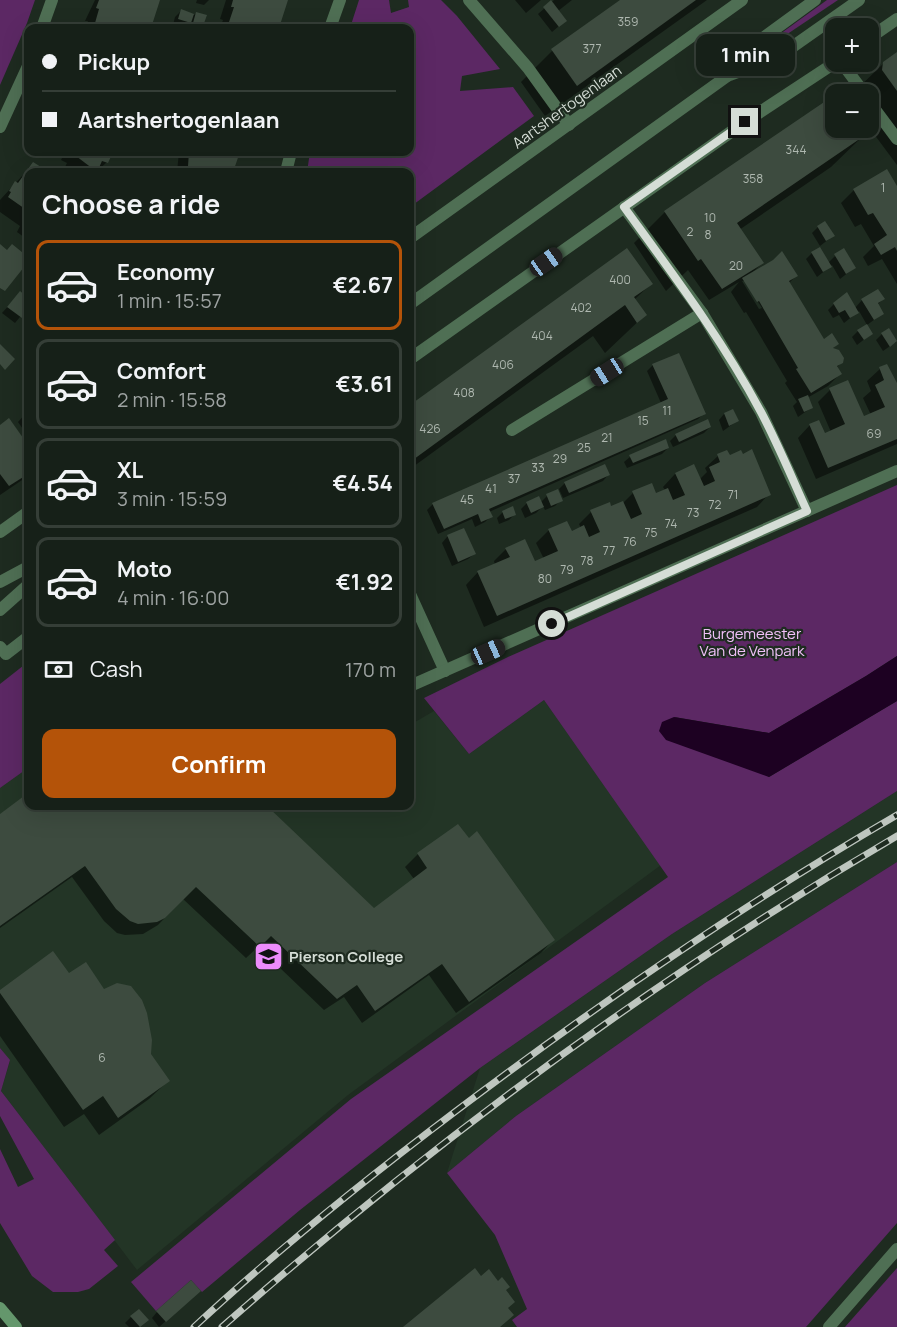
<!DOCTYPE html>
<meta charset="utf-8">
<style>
:root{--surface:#162018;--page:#232d25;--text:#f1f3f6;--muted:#9ea3a2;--line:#353e37;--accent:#b45309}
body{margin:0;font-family:Manrope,sans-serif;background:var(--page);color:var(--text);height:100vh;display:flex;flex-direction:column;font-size:22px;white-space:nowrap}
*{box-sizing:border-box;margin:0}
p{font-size:20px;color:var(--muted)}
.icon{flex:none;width:33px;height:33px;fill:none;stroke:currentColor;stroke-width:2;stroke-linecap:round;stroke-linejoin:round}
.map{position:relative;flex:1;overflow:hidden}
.details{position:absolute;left:24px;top:168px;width:390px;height:642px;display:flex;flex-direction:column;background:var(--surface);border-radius:12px;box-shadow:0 6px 24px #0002,0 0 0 2px var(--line)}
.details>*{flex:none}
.top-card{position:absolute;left:24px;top:24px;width:390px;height:132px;border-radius:12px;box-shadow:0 6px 24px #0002,0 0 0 2px var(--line);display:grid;align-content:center;height:132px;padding:0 18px;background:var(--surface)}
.tools{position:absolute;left:825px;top:18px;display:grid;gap:12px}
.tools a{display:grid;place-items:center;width:54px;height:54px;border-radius:12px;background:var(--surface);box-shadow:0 6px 24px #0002,0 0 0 2px var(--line);font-size:30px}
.end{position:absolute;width:27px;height:27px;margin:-14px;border:8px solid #d5ddd6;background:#111;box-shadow:0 0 0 3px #111}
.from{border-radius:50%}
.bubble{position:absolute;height:42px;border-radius:12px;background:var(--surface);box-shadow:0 6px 24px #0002,0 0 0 2px var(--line);font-size:20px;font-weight:700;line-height:42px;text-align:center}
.car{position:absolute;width:18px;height:36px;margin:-18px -9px;border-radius:8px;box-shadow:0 0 4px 2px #0007;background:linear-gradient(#222 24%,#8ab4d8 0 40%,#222 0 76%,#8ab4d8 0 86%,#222 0)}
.top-card b{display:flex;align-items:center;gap:21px;height:57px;font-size:22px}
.top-card b+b{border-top:2px solid var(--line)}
.top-card i{width:15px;height:15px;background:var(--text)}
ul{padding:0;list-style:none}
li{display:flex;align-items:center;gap:18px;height:90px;margin:0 12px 9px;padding:0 6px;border:3px solid var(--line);border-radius:12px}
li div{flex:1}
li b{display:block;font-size:22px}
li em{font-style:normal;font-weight:700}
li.selected{border-color:var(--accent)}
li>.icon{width:54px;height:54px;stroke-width:1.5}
h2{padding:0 18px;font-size:27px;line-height:72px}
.pay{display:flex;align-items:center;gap:15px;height:66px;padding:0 18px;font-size:22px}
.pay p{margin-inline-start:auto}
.cta{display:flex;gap:12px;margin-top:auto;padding:12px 18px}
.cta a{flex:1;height:69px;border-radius:12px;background:var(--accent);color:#fff;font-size:24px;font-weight:700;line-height:69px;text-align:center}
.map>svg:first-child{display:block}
.built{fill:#233526}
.green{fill:#5c2864}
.water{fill:#1d0122}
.shadow{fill:#0007;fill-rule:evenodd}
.building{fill:#3d4b3f}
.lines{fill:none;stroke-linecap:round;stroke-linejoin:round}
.service{stroke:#4f6f54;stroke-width:12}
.minor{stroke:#4f6f54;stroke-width:12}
.tertiary{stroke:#4f6f54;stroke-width:12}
.secondary{stroke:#64976c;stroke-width:12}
.rail-casing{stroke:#bec6bf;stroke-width:7}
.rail{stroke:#1e2b20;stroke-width:4.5;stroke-dasharray:14;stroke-linecap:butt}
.route{stroke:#d5ddd6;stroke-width:8}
.labels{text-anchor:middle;stroke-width:4.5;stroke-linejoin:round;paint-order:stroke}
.number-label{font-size:12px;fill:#afb8b0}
.street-label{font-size:15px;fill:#d5ddd6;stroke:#1e2b20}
.park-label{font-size:15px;fill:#f0c0f8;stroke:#1e2b20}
.poi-label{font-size:15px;font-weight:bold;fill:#d5ddd6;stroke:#1e2b20;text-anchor:start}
</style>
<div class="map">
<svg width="897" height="1327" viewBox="0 0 897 1327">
<rect width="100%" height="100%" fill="#1e2b20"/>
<g class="built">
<polygon points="544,700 661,865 348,1095 137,1270 1,1091 10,1061 0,1048 0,788 28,768 28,806 410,806 410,725 434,711 469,754"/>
<polygon points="897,791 897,862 705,983 516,1116 447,1173 480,1068 672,934"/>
</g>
<g class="green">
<polygon points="0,0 35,0 27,23 0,85"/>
<polygon points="359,0 389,0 391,13 409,7 408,0 441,0 457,16 500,69 462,76 460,91 513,87 534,116 410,207 410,172 307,172 310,152 410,152 410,28 350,28"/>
<polygon points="827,0 838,0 771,45 769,42"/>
<polygon points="897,485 897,656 866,676 769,733 674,717 769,777 897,701 897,791 672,934 480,1068 300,1210 202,1292 191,1280 156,1311 131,1282 351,1099 668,877 544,700 469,754 424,698 508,657"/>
<polygon points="28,662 28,768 0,788 0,684"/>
<polygon points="897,862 897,1223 806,1327 517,1327 512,1320 527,1309 495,1235 447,1173 516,1116 705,983"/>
<polygon points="0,1048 10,1060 1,1091 115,1240 104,1250 118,1266 89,1289 78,1292 53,1292 32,1276 0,1223 0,1149 18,1187 34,1179 0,1116"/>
<polygon points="897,1268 897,1327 845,1327"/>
</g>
<polygon class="water" points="897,656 897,701 769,777 666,740 659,731 662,722 674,717 769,733 866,676"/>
<g class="shadow">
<polygon points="95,0 159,0 150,28 85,28 88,21 85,21"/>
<polygon points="197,0 209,0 204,5 196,3"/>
<polygon points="226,0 287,0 278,28 220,28 223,20 220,19"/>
<polygon points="515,0 541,0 526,13"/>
<polygon points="554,0 572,0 558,11 559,26 552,32 538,14"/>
<polygon points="622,0 707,0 545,116 521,82 552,51"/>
<polygon points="181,11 194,15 197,13 202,25 198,28 188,28 190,23 184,28 173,25 175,17"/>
<polygon points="897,54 897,165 868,126 868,94 852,94 884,63"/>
<path d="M836,128H857L863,136L831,167L739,230L762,263L753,272L796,276L789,283L823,341L837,344L832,349L842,362L836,368L840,374L828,386L807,398L811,408L798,417L793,406L797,402L785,383L787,381L746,312L744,313L731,292L739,282L709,300L688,270L666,291L634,243L665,212ZM742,281H745L762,308L759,309Z"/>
<polygon points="52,152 112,152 107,162 96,172 69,172 64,169 67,163 61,160 63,156"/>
<polygon points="179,152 238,152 231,172 177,172"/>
<polygon points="33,164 46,172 28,172 28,240 17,232 20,226 0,212 0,200"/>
<polygon points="886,171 897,188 897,284 882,259 868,266 863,257 874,246 861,224 855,227 841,203 854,190"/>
<polygon points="818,227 833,236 820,246 812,233"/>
<polygon points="626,250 651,284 634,300 645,315 605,353 593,336 410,469 410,407"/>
<polygon points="812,253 828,263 835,256 854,268 840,279 832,265 817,277 806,259"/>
<polygon points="20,293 28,300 28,307 15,323 2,313"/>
<polygon points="883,299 877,305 882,314 867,325 859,311 844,323 839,315 833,318 828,310 834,304 855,308 862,300"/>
<polygon points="858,331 871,334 857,345 852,337"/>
<polygon points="882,334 896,342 883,351 876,340"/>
<polygon points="653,365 704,413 698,419 489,512 491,516 485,522 475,527 472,519 438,534 427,510 433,504 661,403 647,371"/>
<polygon points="887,366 897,387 897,444 816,479 798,438 810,425 824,435 831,432 818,402 830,390 864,418 871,415 863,398 871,391 867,381 880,369"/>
<polygon points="28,411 28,436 18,422"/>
<polygon points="724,414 737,421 723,431 719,420"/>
<polygon points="9,420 28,447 28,476 0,495 0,427"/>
<polygon points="710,427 704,433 673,447 670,441 676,435"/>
<polygon points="668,448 662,454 627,468 624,462 630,457"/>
<polygon points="718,456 742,456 769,494 757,507 484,627 466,585 478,572 495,565 494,561 506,549 534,563 544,559 536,543 549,530 571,533 581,528 579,524 591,512 611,508 623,503 633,493 655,495 665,490 663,487 675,474 693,466 699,480 707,472 705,468"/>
<polygon points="608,475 603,481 563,498 559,489 565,483"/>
<polygon points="557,491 561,500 555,506 545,510 543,506 536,513 525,518 521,509 527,503 540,503 547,496"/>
<polygon points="503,512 515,514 509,520 499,524 497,518"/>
<polygon points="463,530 474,554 468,559 452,566 442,543 447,537"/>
<polygon points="28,795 28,806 265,806 374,910 414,879 405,867 418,854 458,826 553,940 541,953 456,1013 429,975 362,1023 344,997 324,1010 258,947 246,958 183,899 158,925 143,934 125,935 117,933 104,921 72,877 0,928 0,815"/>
<polygon points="69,976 104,990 168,1081 149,1099 99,1135 84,1114 64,1127 0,1036 0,992"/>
<polygon points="193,1297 159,1327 152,1318 157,1312"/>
<polygon points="131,1317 147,1320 139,1327 129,1327 125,1323"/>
</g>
<g class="building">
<polygon points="99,0 160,0 151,28 111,28 95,23 99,9 96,8"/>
<polygon points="233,0 288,0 279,28 227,28 234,7 231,7"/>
<polygon points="551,0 567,21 559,27 543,7"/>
<polygon points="620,0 696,0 577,86 551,49"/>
<polygon points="181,9 194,14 191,23 178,19"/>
<polygon points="196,12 207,15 203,26 193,23"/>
<polygon points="897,52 897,91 882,70 883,62"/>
<polygon points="836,94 836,128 859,128 864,136 737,223 764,263 722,289 701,259 698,261 664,211"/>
<polygon points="78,152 113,152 108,163 102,161 97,172 76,156"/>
<polygon points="189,152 240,152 233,172 210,171 209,172 191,172 188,166"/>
<polygon points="33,162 49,172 28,172 28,211 8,197 11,192 9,191 15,181 18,183"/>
<polygon points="887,169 897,186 897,251 895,247 881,255 874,244 887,235 873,213 868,215 853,189"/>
<polygon points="825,221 835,236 826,241 817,226"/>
<polygon points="0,244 7,250 12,244 28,257 28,262 5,291 0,288"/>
<polygon points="820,247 832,267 823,272 811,252"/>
<polygon points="627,248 653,284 634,297 647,315 637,323 625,305 410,462 410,405"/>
<polygon points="844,248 856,268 846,274 834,254"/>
<polygon points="782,251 798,276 789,281 824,339 832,333 839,344 833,348 839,350 844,358 843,363 837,366 842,374 811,393 796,369 798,368 759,301 757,302 742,278 773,260"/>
<polygon points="878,289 885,299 878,303 884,314 874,320 861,299"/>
<polygon points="20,291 28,298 28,310 22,318 7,307"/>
<polygon points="847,292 859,313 850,318 845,310 839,313 833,303"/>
<polygon points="867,324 873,334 864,340 857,330"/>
<polygon points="889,328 897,341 890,347 881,333"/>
<polygon points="0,344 15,359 5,370 0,364"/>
<polygon points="679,353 706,414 489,509 493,517 481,522 478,514 444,529 432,503 668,399 652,364"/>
<polygon points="887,364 897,383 897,439 828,468 809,424 819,420 825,433 845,424 829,388 848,380 864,416 885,407 875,385 884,380 879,367"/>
<polygon points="808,395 813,408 804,412 798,399"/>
<polygon points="733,409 739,421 729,426 724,413"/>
<polygon points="9,418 28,445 28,474 9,486 0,474 0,425"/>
<polygon points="708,419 711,427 679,442 675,434"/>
<polygon points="666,439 669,448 633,463 629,455"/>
<polygon points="752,449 771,495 497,616 477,571 510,557 505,548 525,539 535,561 558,551 548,529 567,521 572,531 584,525 589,537 600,532 590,510 610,502 611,506 623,501 631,519 642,514 632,491 652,483 656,493 668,488 673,500 685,495 675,473 694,464 704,486 715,481 709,467 720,462 717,454 727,450 730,455 741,450 743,454"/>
<polygon points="605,464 610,475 569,493 564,482"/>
<polygon points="558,489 563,501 551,506 546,494"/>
<polygon points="539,496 544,507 531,513 526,502"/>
<polygon points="513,506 516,515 505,519 502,511"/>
<polygon points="464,528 476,554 458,562 447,535"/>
<polygon points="28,793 28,806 267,806 374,908 427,868 417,853 458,824 469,838 477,831 555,940 469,1002 442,964 375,1011 357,985 337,999 271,936 260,947 196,887 165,918 157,922 138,924 130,921 116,909 85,866 0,926 0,814"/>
<polygon points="53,951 69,973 86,962 104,989 117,983 131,986 142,1000 147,1013 152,1040 151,1054 170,1081 118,1118 103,1096 83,1110 0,993 0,990"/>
<polygon points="475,1268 481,1276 489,1269 498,1281 502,1277 510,1287 506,1290 515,1302 508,1308 514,1315 500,1327 403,1327"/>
<polygon points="191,1280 201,1291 166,1322 156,1311"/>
<polygon points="139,1309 149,1320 140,1327 130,1316"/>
</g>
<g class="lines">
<g class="service">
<polyline points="512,430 702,313"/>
<polyline points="410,594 445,671"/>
<polyline points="829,1327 897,1249"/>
</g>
<g class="minor">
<polyline points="469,0 528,68 569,125"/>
<polyline points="42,28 52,0"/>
<polyline points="330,28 340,0"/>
<polyline points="868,39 897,19"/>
<polyline points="841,62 865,94"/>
<polyline points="868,100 897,139"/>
<polyline points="0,127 28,66"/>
<polyline points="286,172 291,152"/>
<polyline points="624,207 702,313 761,412 807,511"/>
<polyline points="410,238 742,0"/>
<polyline points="410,359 745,122 836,62"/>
<polyline points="0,532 28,512"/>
<polyline points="0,647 6,654 28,637"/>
<polyline points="410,686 897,471"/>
</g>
<g class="tertiary">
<polyline points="730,75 778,57 859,0"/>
<polyline points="410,304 726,77 763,38 815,0"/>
<polyline points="0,582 28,567"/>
<polyline points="0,610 28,585"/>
</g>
<polyline class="secondary" points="0,1308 16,1327"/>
<defs>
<g id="rail">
<path d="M194,1327C277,1250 366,1179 456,1111C598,1004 744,904 897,815"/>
<path d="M222,1327C431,1143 656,977 897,836"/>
</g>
</defs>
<use href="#rail" class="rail-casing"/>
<use href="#rail" class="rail"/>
</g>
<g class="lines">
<path class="route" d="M552,624L807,511C792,478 778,444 761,412C722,339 672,273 624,207L745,122"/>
</g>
<defs>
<symbol id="school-square" viewBox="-11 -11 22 22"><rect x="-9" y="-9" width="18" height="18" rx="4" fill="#ec8cfb" stroke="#1e2b20"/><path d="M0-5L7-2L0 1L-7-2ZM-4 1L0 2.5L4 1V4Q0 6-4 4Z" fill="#111"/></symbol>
</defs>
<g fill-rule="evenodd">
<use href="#school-square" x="252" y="940" width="33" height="33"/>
</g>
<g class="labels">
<g class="number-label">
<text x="628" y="26">359</text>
<text x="592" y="53">377</text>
<text x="796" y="154">344</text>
<text x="753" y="183">358</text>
<text x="883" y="192">1</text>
<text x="710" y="222">10</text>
<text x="690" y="236">2</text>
<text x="708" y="239">8</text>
<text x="736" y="270">20</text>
<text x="620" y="284">400</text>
<text x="581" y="312">402</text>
<text x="542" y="340">404</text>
<text x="503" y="369">406</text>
<text x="464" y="397">408</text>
<text x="667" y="415">11</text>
<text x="643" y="425">15</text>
<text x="430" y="433">426</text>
<text x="874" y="438">69</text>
<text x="607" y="442">21</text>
<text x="584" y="452">25</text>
<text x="560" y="463">29</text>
<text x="538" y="472">33</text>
<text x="514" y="483">37</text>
<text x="491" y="493">41</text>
<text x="733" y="499">71</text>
<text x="467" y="504">45</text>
<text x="715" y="509">72</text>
<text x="693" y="517">73</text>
<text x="671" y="528">74</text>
<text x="651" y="537">75</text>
<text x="630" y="546">76</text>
<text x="609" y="555">77</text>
<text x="587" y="565">78</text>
<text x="567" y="574">79</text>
<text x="545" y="583">80</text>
<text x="102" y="1062">6</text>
</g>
<g class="street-label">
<text transform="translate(567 107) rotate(-36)" y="5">Aartshertogenlaan</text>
</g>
<g class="park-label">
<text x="752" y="639">Burgemeester<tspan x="752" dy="17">Van de Venpark</tspan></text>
</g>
<g class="poi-label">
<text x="289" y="962">Pierson College</text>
</g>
</g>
</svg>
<div class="tools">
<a>+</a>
<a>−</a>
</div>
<i class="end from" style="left:552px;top:624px"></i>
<i class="end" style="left:745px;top:122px"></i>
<div class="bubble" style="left:696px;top:34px;width:99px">1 min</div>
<i class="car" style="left:546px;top:262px;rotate:55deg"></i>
<i class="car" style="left:607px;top:372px;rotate:238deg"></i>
<i class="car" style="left:488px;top:652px;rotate:66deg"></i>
<div class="top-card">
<b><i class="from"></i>Pickup</b>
<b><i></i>Aartshertogenlaan</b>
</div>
<section class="details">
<h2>Choose a ride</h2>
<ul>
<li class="selected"><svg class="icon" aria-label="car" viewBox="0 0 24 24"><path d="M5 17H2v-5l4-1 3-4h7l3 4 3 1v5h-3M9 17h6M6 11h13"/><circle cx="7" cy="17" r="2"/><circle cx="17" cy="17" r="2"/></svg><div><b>Economy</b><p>1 min · 15:57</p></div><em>€2.67</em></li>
<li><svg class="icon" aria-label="car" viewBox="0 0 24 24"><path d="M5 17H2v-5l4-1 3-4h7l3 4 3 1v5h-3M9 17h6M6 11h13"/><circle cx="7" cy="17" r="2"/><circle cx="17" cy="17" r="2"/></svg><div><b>Comfort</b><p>2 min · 15:58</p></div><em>€3.61</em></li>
<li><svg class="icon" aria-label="car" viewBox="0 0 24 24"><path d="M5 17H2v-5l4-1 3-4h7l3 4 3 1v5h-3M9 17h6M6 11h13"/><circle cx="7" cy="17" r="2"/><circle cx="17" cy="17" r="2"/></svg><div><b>XL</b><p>3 min · 15:59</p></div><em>€4.54</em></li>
<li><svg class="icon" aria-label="car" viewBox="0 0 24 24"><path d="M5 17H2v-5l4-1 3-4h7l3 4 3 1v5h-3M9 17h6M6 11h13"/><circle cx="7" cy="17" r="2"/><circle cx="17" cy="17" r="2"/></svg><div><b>Moto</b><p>4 min · 16:00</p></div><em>€1.92</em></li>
</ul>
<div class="pay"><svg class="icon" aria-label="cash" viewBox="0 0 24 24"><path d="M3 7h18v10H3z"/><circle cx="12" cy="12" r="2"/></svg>Cash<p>170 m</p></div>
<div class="cta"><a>Confirm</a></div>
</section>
</div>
